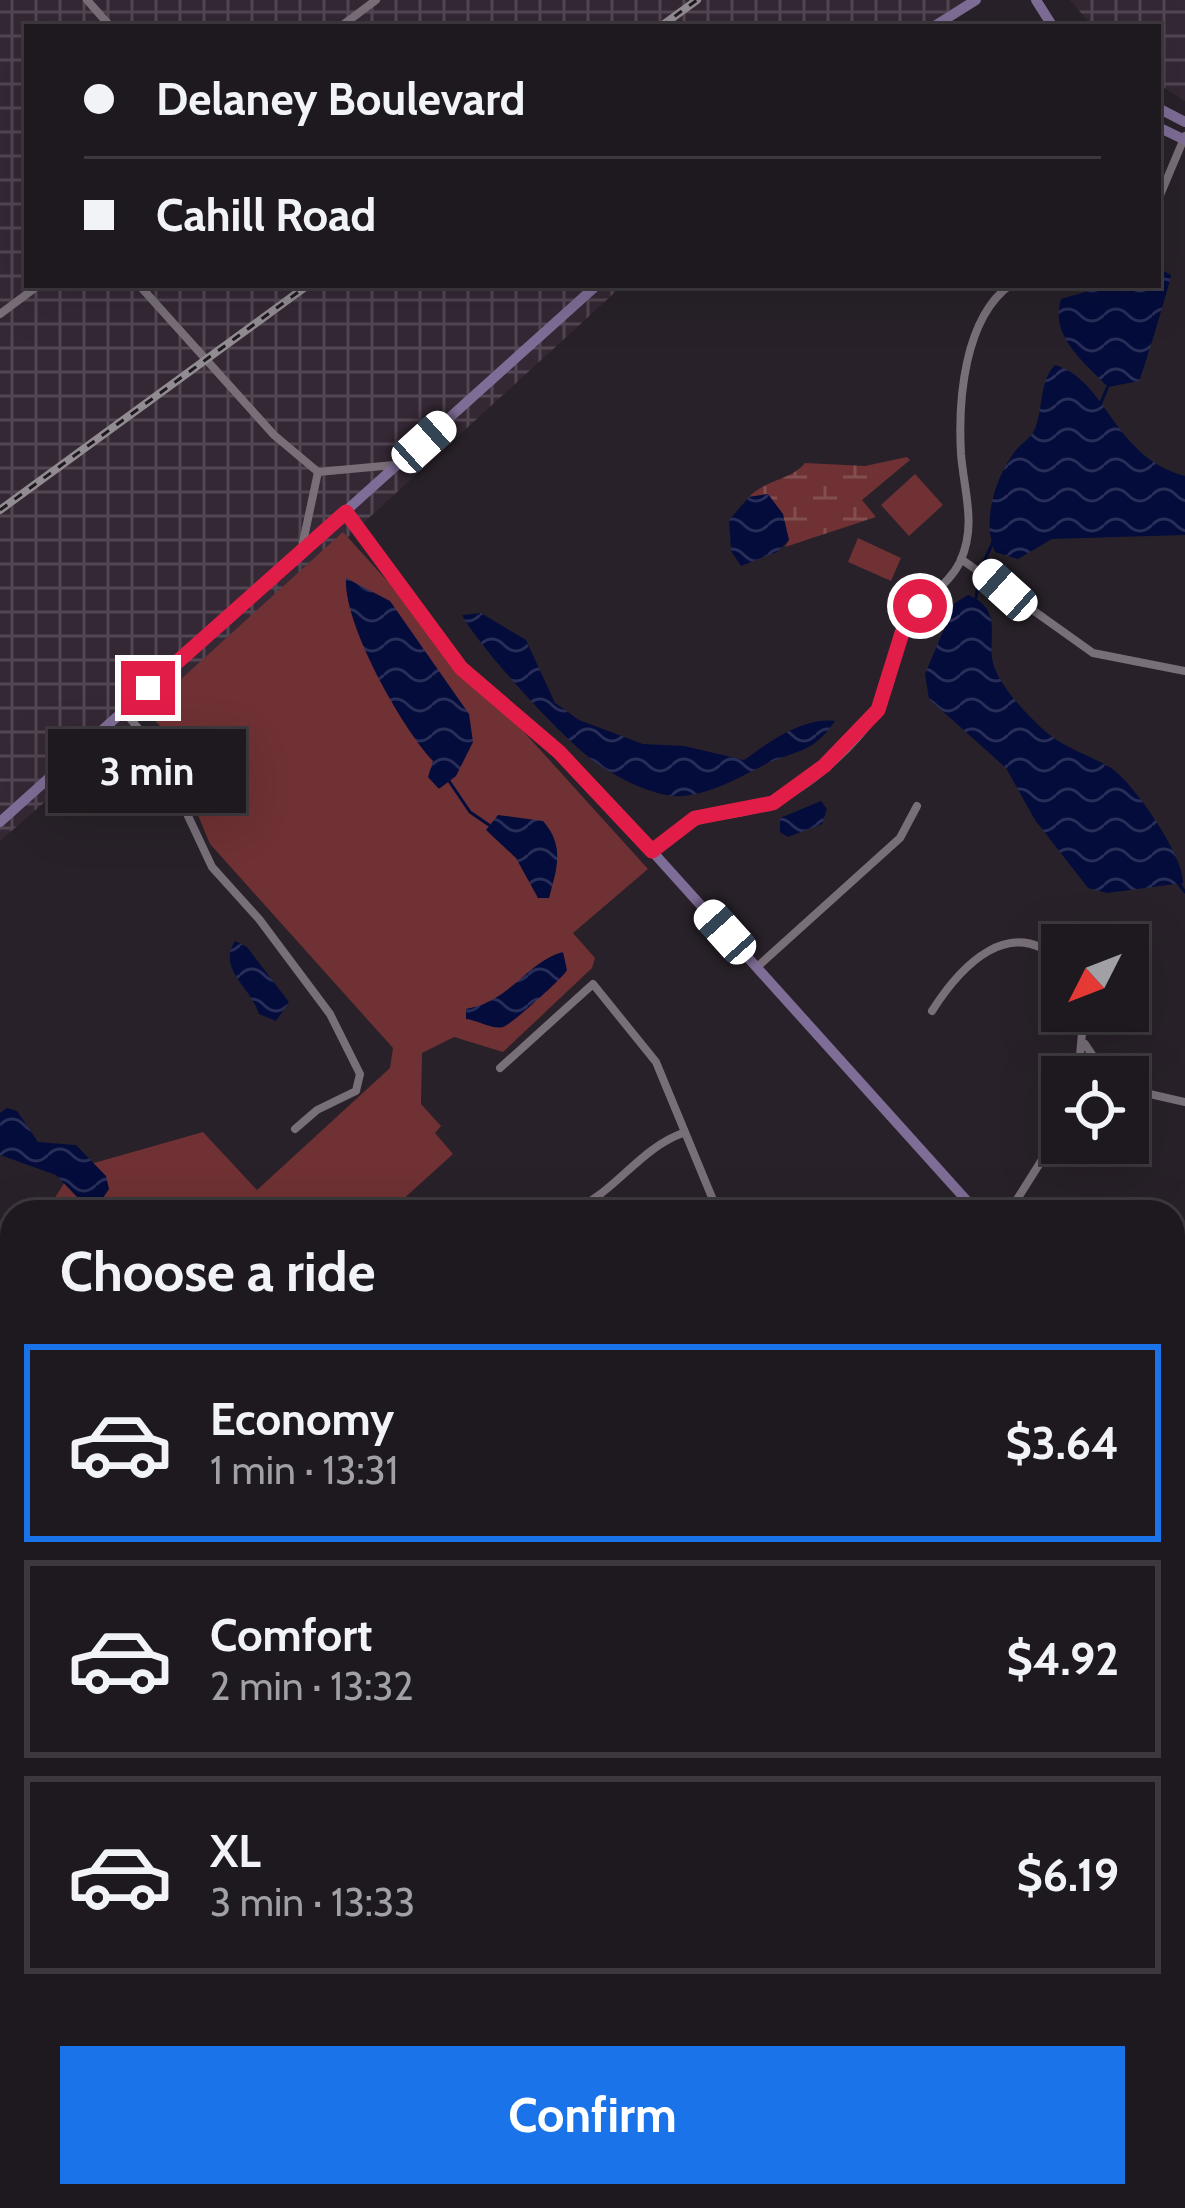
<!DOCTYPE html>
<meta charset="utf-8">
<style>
:root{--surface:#1e191f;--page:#262228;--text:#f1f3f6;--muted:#a1a0a4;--line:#3c383d;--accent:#1a73e8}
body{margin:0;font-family:Cabin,sans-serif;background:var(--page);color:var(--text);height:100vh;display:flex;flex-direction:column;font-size:45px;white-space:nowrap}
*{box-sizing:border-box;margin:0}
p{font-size:39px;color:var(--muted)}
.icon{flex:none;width:66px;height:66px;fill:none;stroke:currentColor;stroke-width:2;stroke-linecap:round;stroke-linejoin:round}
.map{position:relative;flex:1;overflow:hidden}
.panel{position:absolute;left:0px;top:1200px;width:1185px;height:1008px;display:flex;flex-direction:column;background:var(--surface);border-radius:36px 36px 0 0;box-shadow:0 12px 48px #0002,0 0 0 3px var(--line)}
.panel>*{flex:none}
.guide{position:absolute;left:24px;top:24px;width:1137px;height:264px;border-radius:0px;box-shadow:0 12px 48px #0002,0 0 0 3px var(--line);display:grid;align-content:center;height:264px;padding:0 60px;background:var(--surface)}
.needle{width:78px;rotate:228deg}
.controls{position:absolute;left:1041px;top:924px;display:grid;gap:24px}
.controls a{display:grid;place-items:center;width:108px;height:108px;border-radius:0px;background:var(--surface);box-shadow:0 12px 48px #0002,0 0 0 3px var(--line);font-size:60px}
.end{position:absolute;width:54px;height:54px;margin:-27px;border:15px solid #e11d48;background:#fff;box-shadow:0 0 0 6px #fff}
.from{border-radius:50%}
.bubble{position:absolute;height:84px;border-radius:0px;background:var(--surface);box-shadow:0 12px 48px #0002,0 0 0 3px var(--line);font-size:39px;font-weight:700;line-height:84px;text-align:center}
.car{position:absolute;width:36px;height:72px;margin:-36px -18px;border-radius:15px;box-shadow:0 0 9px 3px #0007;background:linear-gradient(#fff 24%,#345 0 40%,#fff 0 76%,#345 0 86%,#fff 0)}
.guide b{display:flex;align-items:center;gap:42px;height:114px;font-size:45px}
.guide b+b{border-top:3px solid var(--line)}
.guide i{width:30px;height:30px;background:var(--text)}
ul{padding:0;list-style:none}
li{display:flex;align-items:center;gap:36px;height:198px;margin:0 24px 18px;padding:0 36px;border:6px solid var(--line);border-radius:0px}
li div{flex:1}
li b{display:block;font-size:45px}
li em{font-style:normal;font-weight:700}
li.on{border-color:var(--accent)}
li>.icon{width:108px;height:108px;stroke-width:1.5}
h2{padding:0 60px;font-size:54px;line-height:144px}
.primary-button{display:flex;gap:24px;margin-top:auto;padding:24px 60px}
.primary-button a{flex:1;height:138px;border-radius:0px;background:var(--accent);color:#fff;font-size:48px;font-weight:700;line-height:138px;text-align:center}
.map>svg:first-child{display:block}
.industrial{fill:url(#industrial-grid)}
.wetland{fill:url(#wetland-marsh)}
.green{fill:#6f3133}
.water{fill:url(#water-waves)}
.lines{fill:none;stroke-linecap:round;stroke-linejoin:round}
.stream{stroke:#040c3b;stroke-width:3}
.street{stroke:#786f79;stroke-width:8}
.secondary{stroke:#7e6d96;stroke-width:10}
.rail-casing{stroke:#918c92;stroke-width:8}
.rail{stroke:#1f181f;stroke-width:3;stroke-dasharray:9;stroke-linecap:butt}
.route{stroke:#e11d48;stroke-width:15}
</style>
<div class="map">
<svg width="1185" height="2208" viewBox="0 0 1185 2208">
<defs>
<pattern id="industrial-grid" width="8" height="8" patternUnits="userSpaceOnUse" patternTransform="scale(3)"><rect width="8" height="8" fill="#342835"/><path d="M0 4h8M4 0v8" fill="none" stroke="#514652"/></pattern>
<pattern id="wetland-marsh" width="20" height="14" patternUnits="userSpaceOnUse" patternTransform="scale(3)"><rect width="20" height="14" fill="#6f3133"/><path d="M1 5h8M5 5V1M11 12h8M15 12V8" fill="none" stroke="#834e50"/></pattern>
<pattern id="water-waves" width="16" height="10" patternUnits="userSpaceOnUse" patternTransform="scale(3)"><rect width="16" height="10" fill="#040c3b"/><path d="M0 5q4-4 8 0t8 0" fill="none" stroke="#282e57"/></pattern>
</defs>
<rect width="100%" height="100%" fill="#282129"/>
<g class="industrial">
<polygon points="0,0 969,0 931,27 27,27 27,285 623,285 348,537 0,841"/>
<polygon points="1070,0 1185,0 1185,101 1158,84 1158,27 1093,27"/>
</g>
<path class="wetland" d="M907,457L910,460L862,500L876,517L785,547L789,540L767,494L749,497C766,479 790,481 805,463L865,466Z"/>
<g class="green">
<polygon points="915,474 943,505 909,536 881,505"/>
<polygon points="343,532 648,869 573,933 595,958 592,968 503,1052 454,1037 422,1053 421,1104 441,1126 435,1133 453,1154 389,1212 46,1212 73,1169 203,1132 257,1190 390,1068 393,1048 210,844 162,728 146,711"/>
<polygon points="858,538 901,558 891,581 848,562"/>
<polygon points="1185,1873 1185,2208 1007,2208 996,2196 1173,2196 1173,1884"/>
</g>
<g class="water">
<path d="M1158,268L1171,275C1170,283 1142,377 1139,381L1108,387C1084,362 1049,336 1061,299L1109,285H1158Z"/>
<path d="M1055,365C1107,380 1113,457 1185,476V535L1052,539L1018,559L995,552C982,521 994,482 1013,454C1020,443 1032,439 1036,426C1043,406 1040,380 1055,365Z"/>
<polygon points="768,494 783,514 789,540 777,552 741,566 731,551 729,520 749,497"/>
<path d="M346,578L390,601L469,714L473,742L456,776L439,789L428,777L433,761C402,728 343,624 346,578Z"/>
<path d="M968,595C1006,610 985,641 994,666C1001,688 1029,717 1046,732C1064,748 1090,755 1111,768C1133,782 1185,857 1183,883L1107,893L1088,888L1035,820L1006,768L929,699L925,674L955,603Z"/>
<path d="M481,613L526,640L555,703L579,720L643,744L684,746L744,760C769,742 803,717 835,721C813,753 800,749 768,763C742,776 714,793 683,796C656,798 620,779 598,764C567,744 479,647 462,615Z"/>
<polygon points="821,801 827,809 822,824 788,837 780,832 780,818"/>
<path d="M498,815L543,821C565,846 557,868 549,898H538L516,858L486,830Z"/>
<path d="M235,941L247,947L289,1002L276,1021L259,1014C250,986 217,969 235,941Z"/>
<path d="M563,952L567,970C563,978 512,1024 503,1027C492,1030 477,1020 466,1019V1009C511,1001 528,961 563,952Z"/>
<polygon points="7,1108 17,1111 38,1142 76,1145 106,1176 109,1189 103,1198 78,1198 56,1175 0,1155 0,1113"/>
</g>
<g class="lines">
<g class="stream">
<polyline points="1100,405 1108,386"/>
<polyline points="981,568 994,540"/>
<polyline points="976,598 979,578"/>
<polyline points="449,781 470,812 489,825"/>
<polyline points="1177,881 1185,892"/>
<polyline points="1185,1302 1185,1306"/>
</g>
<g class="street">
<polyline points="87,0 111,27"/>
<polyline points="340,27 376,0"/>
<polyline points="1158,200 1185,136"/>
<polyline points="139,285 274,435 318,472 394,465"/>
<polyline points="0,314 39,285"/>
<polyline points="302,547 318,472"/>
<polyline points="961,559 1093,653 1185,671"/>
<polyline points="123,710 158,752 212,867 259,919 330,1014 360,1074 356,1091 317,1110 295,1129"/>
<path d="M652,851C709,800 721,827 776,801C814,784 870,734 886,694C897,669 894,638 911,616C926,596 948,586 960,562C977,525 964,492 961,454C958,400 964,319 1010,285"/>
<polyline points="757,967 900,838 917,806"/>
<path d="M932,1011C960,967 1010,912 1062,963"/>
<polyline points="1085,1044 1107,1077"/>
<polyline points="500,1068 593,984 656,1062 718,1212"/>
<polyline points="1078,1077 1084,1011"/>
<polyline points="1128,1089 1185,1102"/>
<path d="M569,1212C614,1195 638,1149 683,1133"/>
<polyline points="1009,1212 1062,1128"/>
<polyline points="0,1620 12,1612"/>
<polyline points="1173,1663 1185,1635"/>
<polyline points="0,1921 12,1946"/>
<polyline points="0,2003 12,1979"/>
<polyline points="0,2072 12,2086"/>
<polyline points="390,2196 392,2208"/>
</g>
<g class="secondary">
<polyline points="1036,0 1053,27"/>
<polyline points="933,27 976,0"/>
<polyline points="1158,108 1185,122"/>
<polyline points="1158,127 1185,140"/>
<polyline points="346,512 461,668 559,752 606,800 977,1212"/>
<polyline points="0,822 597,285"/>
<polyline points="1173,1430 1185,1443"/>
<polyline points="0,1678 12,1691"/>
<polyline points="1173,1901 1185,1891"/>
<polyline points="895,2196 895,2208"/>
<polyline points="32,2208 45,2196"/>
</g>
<defs>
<g id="rail">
<polyline points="660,27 697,0"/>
<polyline points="0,510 308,285"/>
</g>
</defs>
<use href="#rail" class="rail-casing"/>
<use href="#rail" class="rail"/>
</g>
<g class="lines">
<polyline class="route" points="148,688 346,512 461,668 559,752 652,851 695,818 773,803 824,766 878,710 902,633 920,606"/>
</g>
</svg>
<div class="controls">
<a><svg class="needle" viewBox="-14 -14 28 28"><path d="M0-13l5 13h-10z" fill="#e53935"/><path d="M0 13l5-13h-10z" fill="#a1a0a4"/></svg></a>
<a><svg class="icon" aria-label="locate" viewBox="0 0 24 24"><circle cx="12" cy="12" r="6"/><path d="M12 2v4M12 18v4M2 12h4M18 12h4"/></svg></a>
</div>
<i class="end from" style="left:920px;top:606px"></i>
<i class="end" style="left:148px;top:688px"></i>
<div class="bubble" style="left:48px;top:729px;width:198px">3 min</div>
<i class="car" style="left:424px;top:442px;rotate:48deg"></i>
<i class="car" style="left:1005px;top:590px;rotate:312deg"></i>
<i class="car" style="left:725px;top:932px;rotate:318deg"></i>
<div class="guide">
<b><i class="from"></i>Delaney Boulevard</b>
<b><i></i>Cahill Road</b>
</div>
<section class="panel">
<h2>Choose a ride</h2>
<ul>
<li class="on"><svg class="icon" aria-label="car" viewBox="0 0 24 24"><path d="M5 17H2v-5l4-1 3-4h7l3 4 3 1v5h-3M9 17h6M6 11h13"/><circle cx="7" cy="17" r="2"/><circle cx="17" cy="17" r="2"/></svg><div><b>Economy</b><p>1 min · 13:31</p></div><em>$3.64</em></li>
<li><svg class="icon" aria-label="car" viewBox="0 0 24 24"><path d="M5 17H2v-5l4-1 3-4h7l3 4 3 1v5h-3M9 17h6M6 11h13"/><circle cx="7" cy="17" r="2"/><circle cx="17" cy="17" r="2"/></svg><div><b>Comfort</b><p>2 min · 13:32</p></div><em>$4.92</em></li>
<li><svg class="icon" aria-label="car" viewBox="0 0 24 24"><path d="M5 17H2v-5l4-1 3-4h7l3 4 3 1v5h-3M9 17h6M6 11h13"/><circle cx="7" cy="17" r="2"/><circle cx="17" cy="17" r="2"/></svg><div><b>XL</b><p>3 min · 13:33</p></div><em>$6.19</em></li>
</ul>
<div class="primary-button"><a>Confirm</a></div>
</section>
</div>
